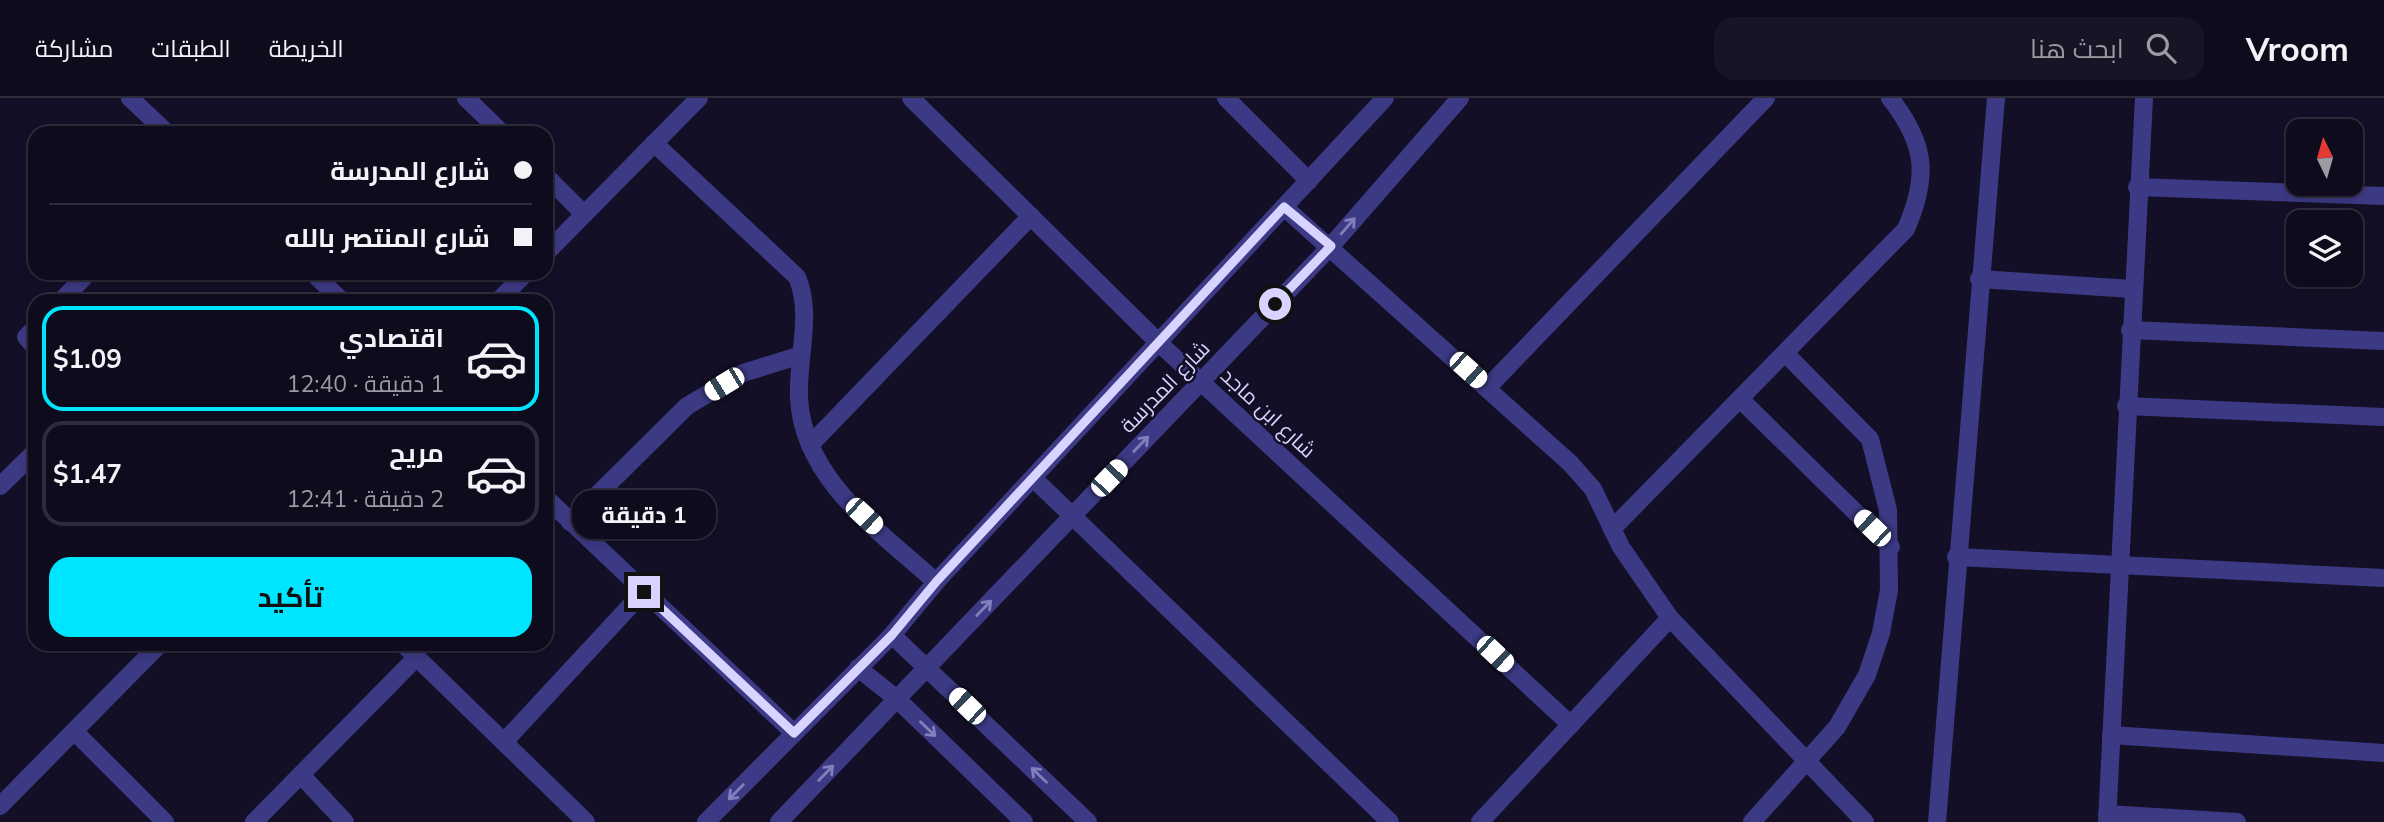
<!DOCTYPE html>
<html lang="ar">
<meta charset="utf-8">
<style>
:root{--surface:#0e0b1c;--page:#171425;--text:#f1f3f6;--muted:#9b9ba3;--line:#2e2b3b;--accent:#00e5ff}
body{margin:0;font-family:Mulish,Cairo,sans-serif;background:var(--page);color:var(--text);direction:rtl;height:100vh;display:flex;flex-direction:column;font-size:26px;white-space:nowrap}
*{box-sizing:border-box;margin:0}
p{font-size:23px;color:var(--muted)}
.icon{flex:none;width:38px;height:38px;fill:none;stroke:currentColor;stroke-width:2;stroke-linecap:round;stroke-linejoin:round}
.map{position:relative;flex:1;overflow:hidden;direction:ltr}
.details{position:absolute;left:28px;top:196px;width:525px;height:357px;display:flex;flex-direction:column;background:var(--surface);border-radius:21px;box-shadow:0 4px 10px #0003,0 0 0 2px var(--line);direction:rtl}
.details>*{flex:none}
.hud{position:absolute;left:28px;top:28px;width:525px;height:154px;border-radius:21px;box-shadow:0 4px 10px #0003,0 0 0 2px var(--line);direction:rtl;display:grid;align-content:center;height:154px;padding:0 21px;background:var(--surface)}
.needle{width:46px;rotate:355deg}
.fabs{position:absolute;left:2286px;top:21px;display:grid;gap:14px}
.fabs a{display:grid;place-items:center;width:77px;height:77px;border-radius:14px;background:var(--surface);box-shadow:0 4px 10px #0003,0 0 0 2px var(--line);font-size:35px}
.end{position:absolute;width:32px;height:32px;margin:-16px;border:9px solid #d9d4ff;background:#111;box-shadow:0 0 0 4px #111}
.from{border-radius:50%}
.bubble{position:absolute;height:49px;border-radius:21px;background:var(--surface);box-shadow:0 4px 10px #0003,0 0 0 2px var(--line);font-size:23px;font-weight:700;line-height:49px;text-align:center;direction:rtl}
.car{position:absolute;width:21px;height:42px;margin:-21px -10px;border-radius:9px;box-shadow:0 0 5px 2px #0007;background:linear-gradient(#fff 24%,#345 0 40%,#fff 0 76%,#345 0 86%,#fff 0)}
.hud b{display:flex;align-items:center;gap:24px;height:66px;font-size:26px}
.hud b+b{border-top:2px solid var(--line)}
.hud i{width:18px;height:18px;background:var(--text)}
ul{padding:12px 0 0;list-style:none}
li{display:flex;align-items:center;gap:21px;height:105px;margin:0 14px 10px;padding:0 7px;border:4px solid var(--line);border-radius:21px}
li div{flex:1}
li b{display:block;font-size:26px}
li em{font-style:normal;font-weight:700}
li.active{border-color:var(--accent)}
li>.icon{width:63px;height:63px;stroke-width:1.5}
.primary-button{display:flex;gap:14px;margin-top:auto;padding:14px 21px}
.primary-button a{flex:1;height:80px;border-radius:21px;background:var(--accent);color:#111;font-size:28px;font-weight:700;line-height:80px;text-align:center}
header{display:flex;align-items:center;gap:42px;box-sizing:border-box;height:98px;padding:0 35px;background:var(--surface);border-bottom:2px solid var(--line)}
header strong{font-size:33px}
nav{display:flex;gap:38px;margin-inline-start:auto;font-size:24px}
.search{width:490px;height:63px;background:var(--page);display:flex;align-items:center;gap:18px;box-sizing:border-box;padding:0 24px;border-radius:21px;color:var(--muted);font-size:26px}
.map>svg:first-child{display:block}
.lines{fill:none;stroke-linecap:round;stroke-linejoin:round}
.minor{stroke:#3d3a85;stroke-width:18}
.oneway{stroke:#837fbc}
.route{stroke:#d9d4ff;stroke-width:9}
.labels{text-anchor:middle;stroke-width:5;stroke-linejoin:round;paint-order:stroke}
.street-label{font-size:21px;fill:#d9d4ff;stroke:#130f26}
</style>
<header>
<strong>Vroom</strong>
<div class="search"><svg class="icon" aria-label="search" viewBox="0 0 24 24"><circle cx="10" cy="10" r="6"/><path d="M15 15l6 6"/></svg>ابحث هنا</div>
<nav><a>الخريطة</a><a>الطبقات</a><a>مشاركة</a></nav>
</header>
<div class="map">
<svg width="2384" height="724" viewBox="0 0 2384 724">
<rect width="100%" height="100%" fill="#130f26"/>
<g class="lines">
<g class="minor">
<polyline points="130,0 167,35"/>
<polyline points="466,0 502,35"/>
<polyline points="911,0 1159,245 1571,627"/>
<polyline points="1226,0 1309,83"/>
<path d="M654,45L797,179C813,216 797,260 799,300C803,382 881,434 936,484"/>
<polyline points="546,78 584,116"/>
<polyline points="2137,89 2384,98"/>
<polyline points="1284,109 1570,365 1593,391 1621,449 1670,520 1865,724"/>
<polyline points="546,155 699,0"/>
<polyline points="313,175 342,203"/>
<polyline points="1979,181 2132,191"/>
<polyline points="61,203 88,175"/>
<polyline points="498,203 526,175"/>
<polyline points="35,230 26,239 35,249"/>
<polyline points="2130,232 2384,243"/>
<polyline points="1487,290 1766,0"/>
<polyline points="1740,301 1891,449"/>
<polyline points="2126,308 2384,319"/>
<polyline points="810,347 1031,118"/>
<polyline points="1034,381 1390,724"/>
<polyline points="0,388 35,354"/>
<polyline points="546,400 794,635"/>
<polyline points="570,424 687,308 743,275 801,257"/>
<path d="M1612,431L1906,131C1929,78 1926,46 1890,0"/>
<polyline points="1956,459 2384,480"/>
<polyline points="892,537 1088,724"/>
<polyline points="403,546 586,724"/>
<polyline points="858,570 897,601 1024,724"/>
<polyline points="74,633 165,724"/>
<polyline points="2111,637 2384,655"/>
<polyline points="504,644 644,493"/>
<polyline points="301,677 345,724"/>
<polyline points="0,708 160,546"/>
<polyline points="2107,716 2237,724"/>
<polyline points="254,724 416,560"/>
<polyline points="706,724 892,537 936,484 1385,0"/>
<polyline points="779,724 1331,148 1460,0"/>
<polyline points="1480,724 1670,520"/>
<polyline points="1752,724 1837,629 1867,577 1881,535 1889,492 1888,412 1870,341 1785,255"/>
<polyline points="1937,724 1996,0"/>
<polyline points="2107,724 2144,0"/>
</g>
</g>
<defs><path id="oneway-shaft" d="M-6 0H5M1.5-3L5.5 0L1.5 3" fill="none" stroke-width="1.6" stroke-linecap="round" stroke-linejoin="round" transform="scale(1.75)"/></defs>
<g class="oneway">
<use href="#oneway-shaft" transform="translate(1348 128) rotate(-49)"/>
<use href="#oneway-shaft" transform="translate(1141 346) rotate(-46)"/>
<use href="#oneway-shaft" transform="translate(984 510) rotate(-46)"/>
<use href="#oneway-shaft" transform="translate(928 631) rotate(44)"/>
<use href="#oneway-shaft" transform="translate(826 675) rotate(-46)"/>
<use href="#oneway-shaft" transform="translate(1039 677) rotate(-136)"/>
<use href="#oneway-shaft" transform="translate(736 694) rotate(135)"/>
</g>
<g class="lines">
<polyline class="route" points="644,494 794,635 892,537 936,484 1284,109 1331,148 1275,206"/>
</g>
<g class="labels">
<g class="street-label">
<text transform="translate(1165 289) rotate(-46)" y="7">شارع المدرسة</text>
<text transform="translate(1268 315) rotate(43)" y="7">شارع ابن ماجد</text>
</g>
</g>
</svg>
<div class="fabs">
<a><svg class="needle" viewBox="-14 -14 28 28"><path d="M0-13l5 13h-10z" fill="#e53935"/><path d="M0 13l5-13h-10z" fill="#9b9ba3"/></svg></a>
<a><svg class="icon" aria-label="layers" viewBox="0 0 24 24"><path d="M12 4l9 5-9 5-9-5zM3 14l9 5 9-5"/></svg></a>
</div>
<i class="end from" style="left:1275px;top:206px"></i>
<i class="end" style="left:644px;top:494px"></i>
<div class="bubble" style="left:572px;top:392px;width:144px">1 دقيقة</div>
<i class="car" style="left:1468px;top:272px;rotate:132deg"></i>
<i class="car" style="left:724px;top:286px;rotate:239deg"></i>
<i class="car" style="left:1109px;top:380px;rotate:44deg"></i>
<i class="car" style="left:864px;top:418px;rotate:133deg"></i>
<i class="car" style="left:1872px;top:430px;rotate:314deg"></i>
<i class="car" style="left:1495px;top:556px;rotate:133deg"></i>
<i class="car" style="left:967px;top:608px;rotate:314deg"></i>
<div class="hud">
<b><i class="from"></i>شارع المدرسة</b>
<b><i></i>شارع المنتصر بالله</b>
</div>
<section class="details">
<ul>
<li class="active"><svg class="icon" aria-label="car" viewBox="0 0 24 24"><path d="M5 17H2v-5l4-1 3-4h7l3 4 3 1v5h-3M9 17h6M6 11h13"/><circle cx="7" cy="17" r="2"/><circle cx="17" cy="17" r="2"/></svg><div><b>اقتصادي</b><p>1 دقيقة · 12:40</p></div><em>$1.09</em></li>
<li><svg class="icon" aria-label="car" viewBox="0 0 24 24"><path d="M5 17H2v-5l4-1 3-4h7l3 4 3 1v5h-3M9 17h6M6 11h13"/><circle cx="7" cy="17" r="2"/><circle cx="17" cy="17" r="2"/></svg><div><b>مريح</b><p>2 دقيقة · 12:41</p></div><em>$1.47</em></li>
</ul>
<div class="primary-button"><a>تأكيد</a></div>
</section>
</div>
